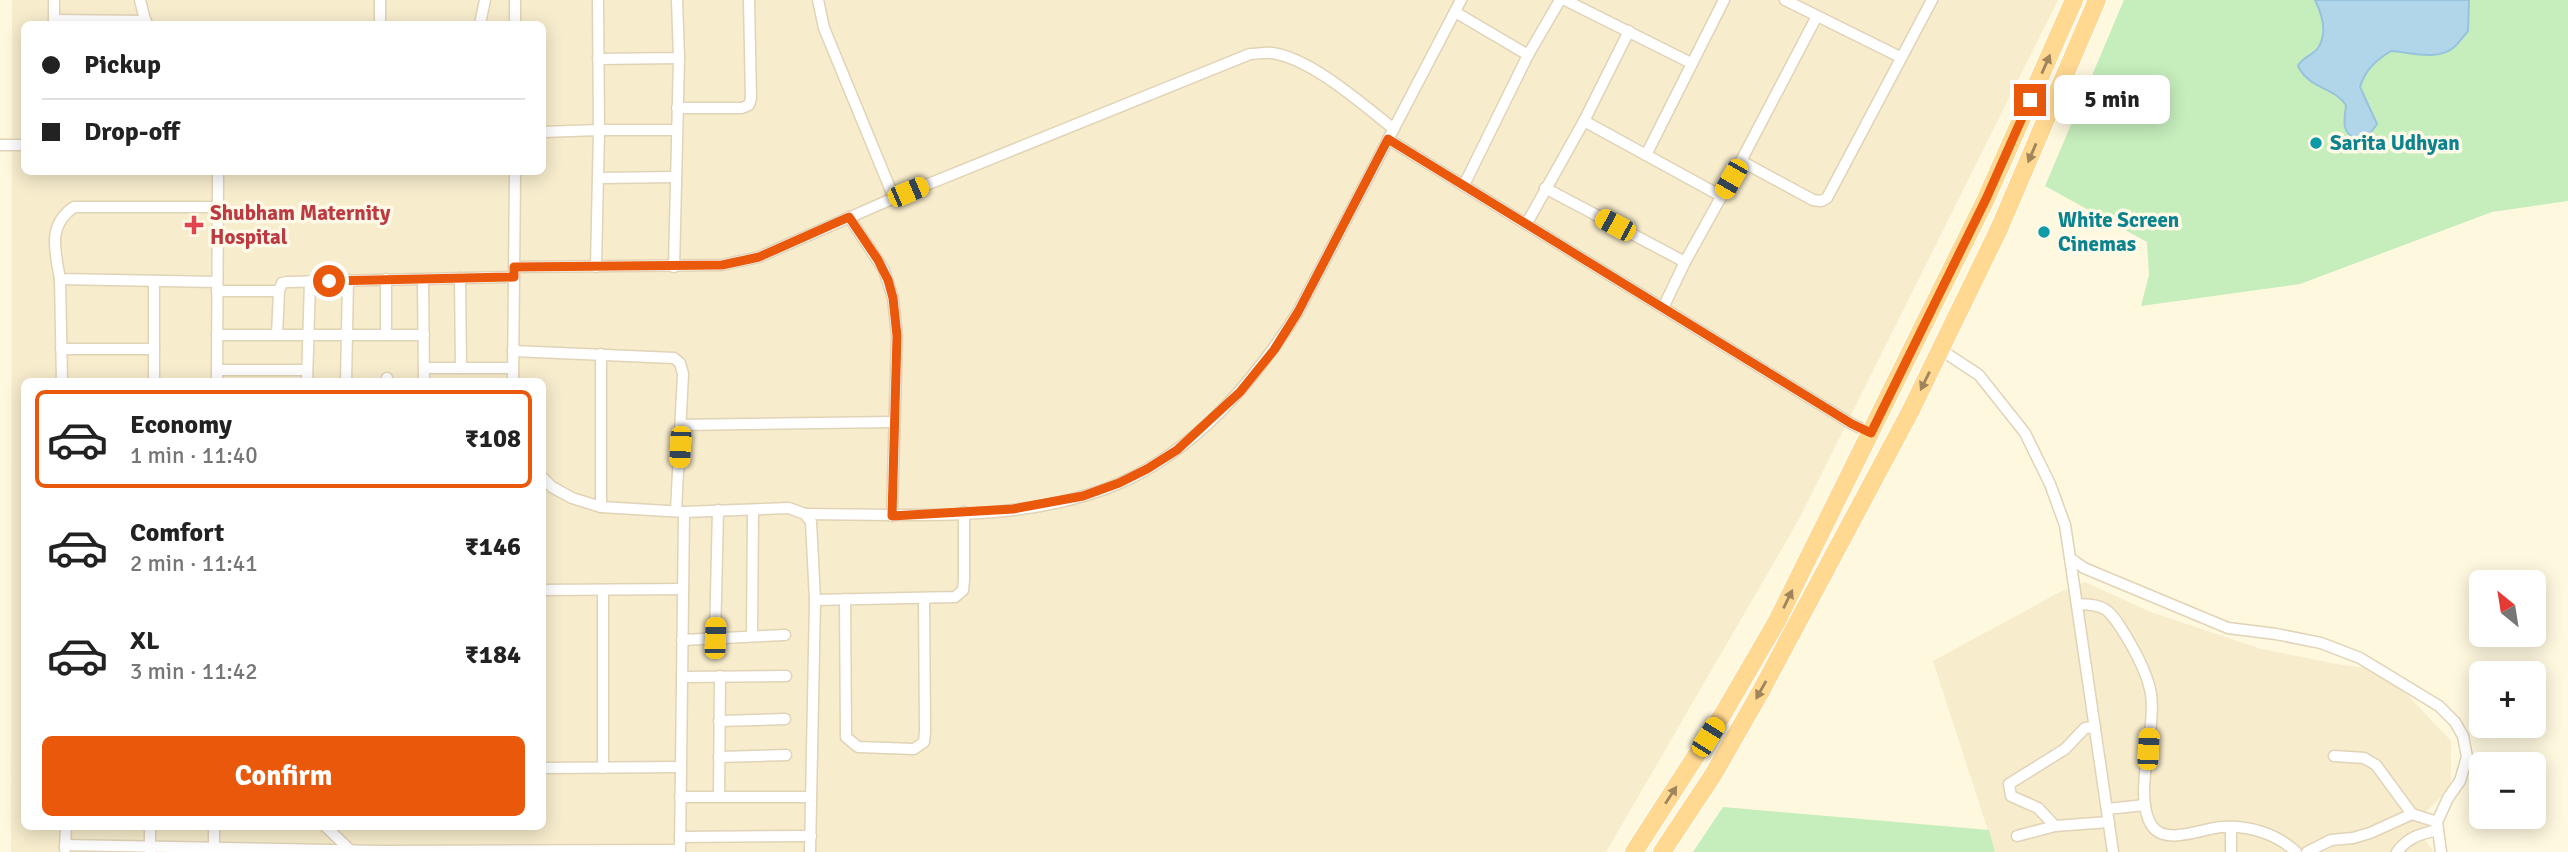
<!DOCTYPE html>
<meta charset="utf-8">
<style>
:root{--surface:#fff;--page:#f2f2f2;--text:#222;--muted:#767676;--line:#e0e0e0;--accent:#ea580c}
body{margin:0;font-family:Signika,sans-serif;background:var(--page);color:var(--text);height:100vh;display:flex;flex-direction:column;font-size:26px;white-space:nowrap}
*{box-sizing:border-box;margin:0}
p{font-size:23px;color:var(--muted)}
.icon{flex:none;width:38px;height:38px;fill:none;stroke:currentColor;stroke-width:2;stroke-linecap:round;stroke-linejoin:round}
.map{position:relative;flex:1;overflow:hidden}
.details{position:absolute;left:21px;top:378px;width:525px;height:452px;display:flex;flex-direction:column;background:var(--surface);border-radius:10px;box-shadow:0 4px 18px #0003}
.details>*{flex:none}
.top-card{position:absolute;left:21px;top:21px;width:525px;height:154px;border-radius:10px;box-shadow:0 4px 18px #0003;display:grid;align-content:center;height:154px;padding:0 21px;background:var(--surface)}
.needle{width:46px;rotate:330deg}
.tools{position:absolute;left:2469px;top:570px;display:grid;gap:14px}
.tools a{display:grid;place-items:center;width:77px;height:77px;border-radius:10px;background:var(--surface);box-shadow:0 4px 18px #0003;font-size:35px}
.end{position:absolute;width:32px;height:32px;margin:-16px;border:9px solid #ea580c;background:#fff;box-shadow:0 0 0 4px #fff}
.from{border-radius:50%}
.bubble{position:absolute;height:49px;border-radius:10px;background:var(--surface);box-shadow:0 4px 18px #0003;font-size:23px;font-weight:700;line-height:49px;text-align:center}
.car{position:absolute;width:21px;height:42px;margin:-21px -10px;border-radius:9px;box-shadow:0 0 5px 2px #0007;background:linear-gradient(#f5c518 24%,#345 0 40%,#f5c518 0 76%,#345 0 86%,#f5c518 0)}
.top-card b{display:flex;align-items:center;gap:24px;height:66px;font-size:26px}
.top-card b+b{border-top:2px solid var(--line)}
.top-card i{width:18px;height:18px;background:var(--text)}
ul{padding:12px 0 0;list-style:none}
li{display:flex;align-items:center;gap:21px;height:98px;margin:0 14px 10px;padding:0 7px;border:4px solid transparent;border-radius:10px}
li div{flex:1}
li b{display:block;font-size:26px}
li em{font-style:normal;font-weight:700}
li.active{border-color:var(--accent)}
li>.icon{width:63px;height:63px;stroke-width:1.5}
.cta{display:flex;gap:14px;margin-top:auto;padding:14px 21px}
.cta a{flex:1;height:80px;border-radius:10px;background:var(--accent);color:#fff;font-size:28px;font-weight:700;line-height:80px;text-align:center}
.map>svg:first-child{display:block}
.residential{fill:#f7eccc;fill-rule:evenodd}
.green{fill:#c6edbc}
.water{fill:#b2d6e9;stroke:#97c3dc;stroke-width:2}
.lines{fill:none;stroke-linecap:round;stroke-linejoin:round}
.minor-casing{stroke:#e1d3b7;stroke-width:13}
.trunk-casing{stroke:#fff;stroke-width:20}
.minor{stroke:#fff;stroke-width:10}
.trunk{stroke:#ffd892;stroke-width:18}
.oneway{fill:#a0845b}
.route{stroke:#ea580c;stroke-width:9}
.culture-dot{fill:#0f9aa8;stroke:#fffae7;stroke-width:2.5}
.health-dot{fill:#e0444e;stroke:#fffae7;stroke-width:2.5}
.labels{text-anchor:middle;stroke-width:7;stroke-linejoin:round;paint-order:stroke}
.culture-label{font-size:21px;font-weight:bold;fill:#0d838f;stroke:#fffae7;text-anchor:start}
.health-label{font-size:21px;font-weight:bold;fill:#be3a42;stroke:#fffae7;text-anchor:start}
</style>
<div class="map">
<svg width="2568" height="852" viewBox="0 0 2568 852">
<rect width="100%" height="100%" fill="#fef8df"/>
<g class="residential">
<path d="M12,0H2058L1798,521L1606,852H11ZM24,24H542V172H24ZM24,382H542V826H24Z"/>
<polygon points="2085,582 2148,611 2261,649 2342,665 2384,670 2451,741 2451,787 2426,812 2425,840 2434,852 1995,852 1933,661 2062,591"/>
</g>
<g class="green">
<polygon points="2124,0 2568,0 2568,201 2492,212 2300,284 2141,306 2149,275 2147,242 2045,186"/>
<polygon points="1723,807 1989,830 1995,852 1693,852"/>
</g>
<path class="water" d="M2315,0H2469L2468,31C2463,37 2458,44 2453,48C2437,61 2409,52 2391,51C2376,60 2365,70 2360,87L2377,124C2371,133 2367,138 2355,139C2340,130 2345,119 2346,105C2333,86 2310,90 2298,66C2302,57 2313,55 2318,48C2328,33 2322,14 2315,0Z"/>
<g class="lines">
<defs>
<g id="minor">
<polyline points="54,0 54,24"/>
<polyline points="140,0 146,24"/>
<polyline points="598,0 599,130 677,130"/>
<polyline points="818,0 824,28 894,198"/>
<polyline points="1565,0 1691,63"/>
<polyline points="1785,0 1900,57"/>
<polyline points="1455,12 1528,55"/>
<polyline points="54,20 146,21"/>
<polyline points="380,24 380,0"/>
<polyline points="480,24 485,0"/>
<polyline points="515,24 515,0"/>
<polyline points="598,59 679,58 677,0"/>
<polyline points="677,108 742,108 749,105 751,98 749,0"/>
<polyline points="1584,121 1721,196"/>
<polyline points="542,132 599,130 596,267"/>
<polyline points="1388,139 1852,424 1871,433"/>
<polyline points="0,145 24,145"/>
<polyline points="1646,155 1724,0"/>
<polyline points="1741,161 1813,200 1821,201 1827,198 1932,0"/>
<polyline points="598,178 676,177"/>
<polyline points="1464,185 1528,55 1560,0"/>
<polyline points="1545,188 1685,262"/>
<polyline points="849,217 884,270 893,298 897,336 892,516"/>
<polyline points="1527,223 1584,121 1629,31"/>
<path d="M514,267L722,265L759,257L894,198L1250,54C1257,54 1265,52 1272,53C1311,58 1363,105 1394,129"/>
<polyline points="674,267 679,58"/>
<polyline points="460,278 461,368"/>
<polyline points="60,279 62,382"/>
<polyline points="423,279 424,382"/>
<path d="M217,282L60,279C55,251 47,225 74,207H218"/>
<polyline points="217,291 279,291 277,335"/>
<polyline points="279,291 282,283 287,282 514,277"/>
<polyline points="1663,308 1685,262 1741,161 1817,16"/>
<polyline points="217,335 424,335"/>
<polyline points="386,335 386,279"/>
<polyline points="61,349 154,349 154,281"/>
<polyline points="1941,350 1979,375 2025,433 2050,484 2065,525 2070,558 2084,568 2228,628 2276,634 2321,643 2360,658 2439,706 2455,722 2463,736 2467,757 2460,781 2448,798 2437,822"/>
<polyline points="513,351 674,358 680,363 683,374 676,511"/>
<polyline points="601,354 601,507"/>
<polyline points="424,368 513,368"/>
<polyline points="217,370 307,370"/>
<polyline points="154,382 154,349"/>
<polyline points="217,382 218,172"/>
<polyline points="307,382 310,281"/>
<polyline points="346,382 348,280"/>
<polyline points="387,382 387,378"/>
<polyline points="513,382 515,172"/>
<polyline points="681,425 893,422"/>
<polyline points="542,477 552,487 572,498 601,507 684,512 789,508 805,514 811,522 815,600 810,852"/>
<path d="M805,514C906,514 1026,524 1120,483C1197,449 1254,381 1298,312L1461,0"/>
<polyline points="2070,558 2113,852"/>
<polyline points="542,590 683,589"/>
<polyline points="845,599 846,737 858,747 914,749 924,742 925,732 924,599"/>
<polyline points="815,600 955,597 963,590 964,580 964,512"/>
<path d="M2077,604C2108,604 2110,611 2126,636C2135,651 2146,672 2150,689C2159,726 2131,795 2152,826C2166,846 2203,828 2222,827C2249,825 2277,834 2296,852"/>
<polyline points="752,636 753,510"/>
<polyline points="715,638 718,510"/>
<polyline points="682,640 785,635"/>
<polyline points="682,677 786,676"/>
<polyline points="719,721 785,719"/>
<polyline points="2334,756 2364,758 2376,765 2412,814"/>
<polyline points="719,757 786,755"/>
<polyline points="542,768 681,767"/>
<polyline points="603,768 603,590"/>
<polyline points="680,797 811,797"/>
<polyline points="719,797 720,676"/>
<polyline points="2107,809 2145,805"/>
<polyline points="325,826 349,849"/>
<polyline points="2055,826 2038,808 2011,796 2009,784 2065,749 2085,728 2095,727"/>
<polyline points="2017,836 2055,826 2109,822"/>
<polyline points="680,837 811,836"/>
<polyline points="65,845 382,851 680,850"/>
<polyline points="65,849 66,826"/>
<polyline points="150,851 150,826"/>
<polyline points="214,852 214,826"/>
<polyline points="680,852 684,512"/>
<polyline points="2231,852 2231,827"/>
<polyline points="2307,852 2331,840 2353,838 2370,833 2412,814 2437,822 2441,852"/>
<path d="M2397,852C2408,837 2420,834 2438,830"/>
</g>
<g id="trunk">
<polyline points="1634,852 1723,714 1777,621 1986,199 2074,0"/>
<polyline points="1662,852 1713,775 1761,691 1910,412 1999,229 2097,0"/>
</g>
</defs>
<use href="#minor" class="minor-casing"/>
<use href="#trunk" class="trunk-casing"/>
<use href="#minor" class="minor"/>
<use href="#trunk" class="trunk"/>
</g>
<defs><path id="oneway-solid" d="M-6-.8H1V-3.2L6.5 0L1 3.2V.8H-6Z" transform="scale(1.75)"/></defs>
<g class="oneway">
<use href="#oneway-solid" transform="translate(2046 64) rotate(-66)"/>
<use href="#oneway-solid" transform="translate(2032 153) rotate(113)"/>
<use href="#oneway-solid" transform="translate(1925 381) rotate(116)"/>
<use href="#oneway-solid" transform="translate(1788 599) rotate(-64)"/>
<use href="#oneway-solid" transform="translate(1761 690) rotate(119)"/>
<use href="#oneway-solid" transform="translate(1671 795) rotate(-57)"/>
</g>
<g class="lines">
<polyline class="route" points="329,281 514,277 514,267 722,265 759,257 849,217 878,260 888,280 893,298 897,336 892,516 1013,509 1083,496 1119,483 1147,469 1177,450 1240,392 1274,350 1298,312 1388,139 1852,424 1871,433 1986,199 2030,100"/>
</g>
<g class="culture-dot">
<circle cx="2316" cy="143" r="7"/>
<circle cx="2044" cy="232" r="7"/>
</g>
<path class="health-dot" d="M190.5 214.5h7v7h7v7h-7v7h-7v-7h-7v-7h7z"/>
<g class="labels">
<g class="culture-label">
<text x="2330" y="150">Sarita Udhyan</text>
<text x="2058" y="227">White Screen<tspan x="2058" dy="24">Cinemas</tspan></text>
</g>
<g class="health-label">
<text x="210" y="220">Shubham Maternity<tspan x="210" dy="24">Hospital</tspan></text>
</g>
</g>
</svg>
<div class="tools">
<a><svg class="needle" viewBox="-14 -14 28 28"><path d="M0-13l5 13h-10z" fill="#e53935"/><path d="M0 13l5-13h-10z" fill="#767676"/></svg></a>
<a>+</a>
<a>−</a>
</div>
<i class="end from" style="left:329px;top:281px"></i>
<i class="end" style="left:2030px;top:100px"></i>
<div class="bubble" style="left:2054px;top:75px;width:116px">5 min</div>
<i class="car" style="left:1731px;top:179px;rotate:210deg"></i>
<i class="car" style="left:908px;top:192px;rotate:67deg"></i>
<i class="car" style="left:1615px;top:225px;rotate:298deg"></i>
<i class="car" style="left:680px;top:447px;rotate:183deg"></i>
<i class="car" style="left:715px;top:638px;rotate:2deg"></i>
<i class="car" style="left:1708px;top:737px;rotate:32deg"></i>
<i class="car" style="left:2148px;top:749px;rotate:3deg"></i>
<div class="top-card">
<b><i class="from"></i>Pickup</b>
<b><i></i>Drop-off</b>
</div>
<section class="details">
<ul>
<li class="active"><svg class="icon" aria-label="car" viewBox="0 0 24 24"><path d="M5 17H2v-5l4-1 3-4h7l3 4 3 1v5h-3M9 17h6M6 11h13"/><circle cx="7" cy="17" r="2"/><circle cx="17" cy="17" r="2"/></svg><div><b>Economy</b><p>1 min · 11:40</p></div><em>₹108</em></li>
<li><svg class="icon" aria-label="car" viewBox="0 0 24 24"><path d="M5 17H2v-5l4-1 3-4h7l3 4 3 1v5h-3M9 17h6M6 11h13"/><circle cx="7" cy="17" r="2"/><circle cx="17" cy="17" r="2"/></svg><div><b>Comfort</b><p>2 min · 11:41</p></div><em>₹146</em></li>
<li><svg class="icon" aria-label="car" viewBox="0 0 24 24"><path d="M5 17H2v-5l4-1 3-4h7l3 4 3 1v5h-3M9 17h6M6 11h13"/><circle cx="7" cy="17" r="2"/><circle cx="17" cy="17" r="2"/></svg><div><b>XL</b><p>3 min · 11:42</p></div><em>₹184</em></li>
</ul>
<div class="cta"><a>Confirm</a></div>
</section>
</div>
